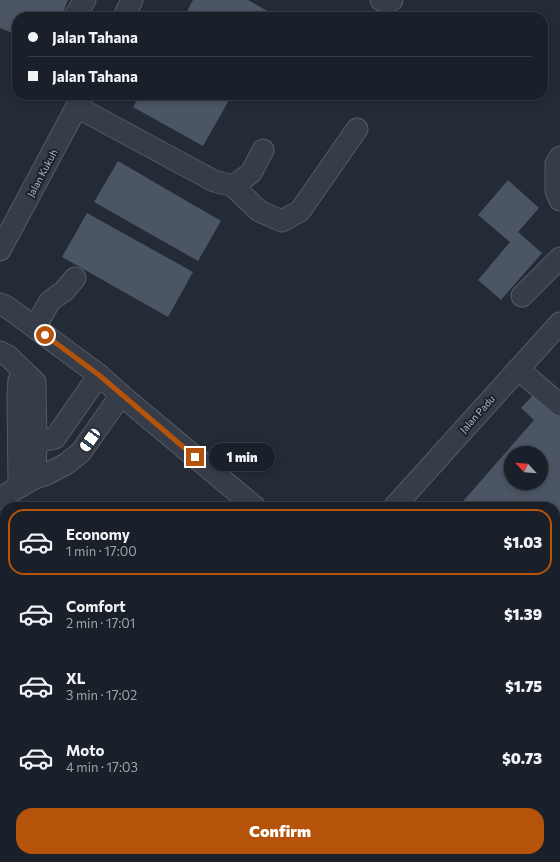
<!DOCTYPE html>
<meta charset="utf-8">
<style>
:root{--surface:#1a2029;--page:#272d35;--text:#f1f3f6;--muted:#9fa3a8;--line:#383e46;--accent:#b45309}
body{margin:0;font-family:Commissioner,sans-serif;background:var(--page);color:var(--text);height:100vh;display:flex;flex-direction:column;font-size:15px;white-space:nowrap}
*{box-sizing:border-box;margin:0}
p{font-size:13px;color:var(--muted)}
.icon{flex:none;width:22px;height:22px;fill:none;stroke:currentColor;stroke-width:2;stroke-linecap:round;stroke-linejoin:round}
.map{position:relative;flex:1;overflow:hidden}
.drawer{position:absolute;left:0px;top:502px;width:560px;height:360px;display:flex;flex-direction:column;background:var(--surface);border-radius:16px 16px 0 0;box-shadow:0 2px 6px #0003,0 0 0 1px var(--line)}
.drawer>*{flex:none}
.guide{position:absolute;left:12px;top:12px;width:536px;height:88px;border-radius:16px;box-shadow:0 2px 6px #0003,0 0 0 1px var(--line);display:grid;align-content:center;height:88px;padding:0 16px;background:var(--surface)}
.needle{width:26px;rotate:296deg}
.fabs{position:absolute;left:504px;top:446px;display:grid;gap:8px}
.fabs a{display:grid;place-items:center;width:44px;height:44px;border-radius:50%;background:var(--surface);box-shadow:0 2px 6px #0003,0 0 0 1px var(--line);font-size:20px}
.end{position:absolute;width:18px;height:18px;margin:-9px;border:5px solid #b45309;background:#fff;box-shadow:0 0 0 2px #fff}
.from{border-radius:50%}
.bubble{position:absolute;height:28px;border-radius:14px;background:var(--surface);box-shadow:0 2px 6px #0003,0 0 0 1px var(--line);font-size:13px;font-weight:800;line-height:28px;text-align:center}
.car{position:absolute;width:12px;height:24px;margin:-12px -6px;border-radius:5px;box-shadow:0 0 3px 1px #0007;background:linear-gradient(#fff 24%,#345 0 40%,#fff 0 76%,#345 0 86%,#fff 0)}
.guide b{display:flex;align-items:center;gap:14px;height:38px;font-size:15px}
.guide b+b{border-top:1px solid var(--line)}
.guide i{width:10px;height:10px;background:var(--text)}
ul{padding:7px 0 0;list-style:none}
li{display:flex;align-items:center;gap:12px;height:66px;margin:0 8px 6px;padding:0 8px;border:2px solid transparent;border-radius:16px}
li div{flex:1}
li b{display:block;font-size:15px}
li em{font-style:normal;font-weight:800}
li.selected{border-color:var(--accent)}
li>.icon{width:36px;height:36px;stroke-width:1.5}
.cta{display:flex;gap:8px;margin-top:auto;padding:8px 16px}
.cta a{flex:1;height:46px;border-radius:16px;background:var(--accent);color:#fff;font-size:16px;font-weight:800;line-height:46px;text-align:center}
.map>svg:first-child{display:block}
.building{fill:#4b5563;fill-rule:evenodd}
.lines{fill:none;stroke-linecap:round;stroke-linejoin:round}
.minor-casing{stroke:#545b66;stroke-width:23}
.minor{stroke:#363d48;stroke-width:21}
.route{stroke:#b45309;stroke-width:5}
.labels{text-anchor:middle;stroke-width:4;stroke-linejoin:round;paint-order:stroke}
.street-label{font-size:10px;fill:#b1b8c4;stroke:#1c222c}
</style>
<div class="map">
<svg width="560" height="862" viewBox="0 0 560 862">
<rect width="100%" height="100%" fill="#232b37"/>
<g class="building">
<polygon points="0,0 68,0 61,17 17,17 17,35 0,28"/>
<polygon points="193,0 248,0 278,17 184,17"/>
<polygon points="140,95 232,95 203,146 133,107"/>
<polygon points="118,161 221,221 198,261 94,202"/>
<polygon points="508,180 539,208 518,232 542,253 501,300 478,280 510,242 478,215"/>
<polygon points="87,213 193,272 168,317 62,257"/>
<path d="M534,394L560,416V672L555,677V507H458L534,420L521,408ZM511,453H541V483H511Z"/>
<polygon points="555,835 560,840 560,862 381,862 386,857 427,857 432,861 436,857 555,857"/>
<polygon points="133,857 243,857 237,862 131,862 135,859"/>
</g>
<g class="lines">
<defs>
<g id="minor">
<polyline points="381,0 389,2 392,0"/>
<polyline points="74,17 85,0"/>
<polyline points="124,17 132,0"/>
<polyline points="77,107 214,181 233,186 251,173 263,150"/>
<polyline points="560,157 556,164 556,191 560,200"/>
<polyline points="233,186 259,211 282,221 300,211 357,129"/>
<polyline points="0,250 83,95"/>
<polyline points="522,296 560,258"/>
<polyline points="0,304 7,307 99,375 121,395 255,507"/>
<polyline points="35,327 50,301 64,291 75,278"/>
<polyline points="0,352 8,356 35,382 36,442 55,438 99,375"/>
<polyline points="518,369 560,405"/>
<polyline points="35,478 36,442"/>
<polyline points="19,487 18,394 19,380 24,372"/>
<polyline points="0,498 35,478 47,474 66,464 81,452 121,395"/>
<polyline points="394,507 560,323"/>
<polyline points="0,657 5,647"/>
<polyline points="555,768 560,772"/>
<polyline points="555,809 560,814"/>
<polyline points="86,857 88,862"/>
<polyline points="296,857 304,862"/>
<polyline points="252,862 259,857"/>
<polyline points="348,862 353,857"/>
</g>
</defs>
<use href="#minor" class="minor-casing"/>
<use href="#minor" class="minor"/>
</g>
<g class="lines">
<polyline class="route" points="45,335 99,375 195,457"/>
</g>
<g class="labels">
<g class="street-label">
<text transform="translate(42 173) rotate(-62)" y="4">Jalan Kukuh</text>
<text transform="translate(477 414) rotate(-48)" y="4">Jalan Padu</text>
</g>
</g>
</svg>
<div class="fabs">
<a><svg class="needle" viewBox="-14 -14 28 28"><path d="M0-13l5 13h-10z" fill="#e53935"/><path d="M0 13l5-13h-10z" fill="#9fa3a8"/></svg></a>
</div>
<i class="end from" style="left:45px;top:335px"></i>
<i class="end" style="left:195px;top:457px"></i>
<div class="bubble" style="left:209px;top:443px;width:66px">1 min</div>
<i class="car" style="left:90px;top:440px;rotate:216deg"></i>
<div class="guide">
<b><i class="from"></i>Jalan Tahana</b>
<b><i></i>Jalan Tahana</b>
</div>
<section class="drawer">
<ul>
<li class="selected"><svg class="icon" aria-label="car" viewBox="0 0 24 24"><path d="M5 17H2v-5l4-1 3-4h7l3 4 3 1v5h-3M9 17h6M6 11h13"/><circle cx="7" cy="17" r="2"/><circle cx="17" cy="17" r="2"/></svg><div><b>Economy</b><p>1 min · 17:00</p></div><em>$1.03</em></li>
<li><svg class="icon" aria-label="car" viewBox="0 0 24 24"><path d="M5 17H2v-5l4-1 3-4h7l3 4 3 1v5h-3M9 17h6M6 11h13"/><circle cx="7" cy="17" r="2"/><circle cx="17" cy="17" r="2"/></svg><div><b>Comfort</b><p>2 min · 17:01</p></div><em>$1.39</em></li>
<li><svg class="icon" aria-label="car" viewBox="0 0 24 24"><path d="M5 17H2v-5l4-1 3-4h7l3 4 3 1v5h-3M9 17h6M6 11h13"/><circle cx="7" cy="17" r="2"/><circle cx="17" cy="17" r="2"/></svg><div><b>XL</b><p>3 min · 17:02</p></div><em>$1.75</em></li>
<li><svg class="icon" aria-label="car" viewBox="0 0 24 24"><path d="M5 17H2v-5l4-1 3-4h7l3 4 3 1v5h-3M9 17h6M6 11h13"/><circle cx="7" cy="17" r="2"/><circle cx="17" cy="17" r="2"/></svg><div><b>Moto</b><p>4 min · 17:03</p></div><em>$0.73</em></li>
</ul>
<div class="cta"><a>Confirm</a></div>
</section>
</div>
